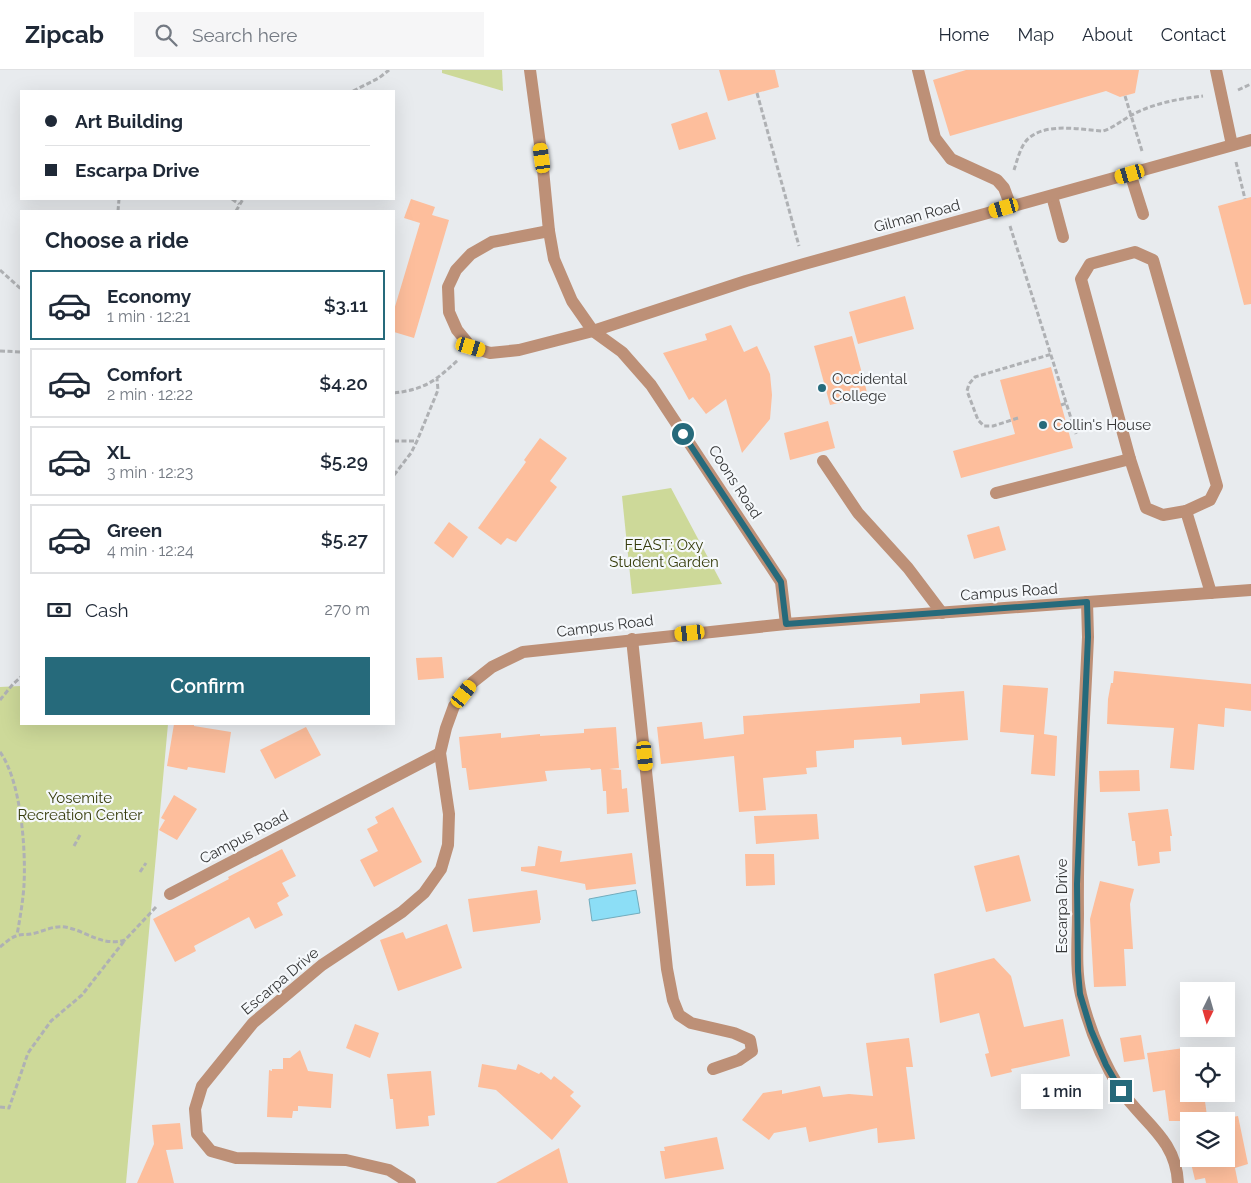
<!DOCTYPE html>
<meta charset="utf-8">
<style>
:root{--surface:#fff;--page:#f6f6f7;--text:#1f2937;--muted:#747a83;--line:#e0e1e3;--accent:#266a7b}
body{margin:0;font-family:Raleway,sans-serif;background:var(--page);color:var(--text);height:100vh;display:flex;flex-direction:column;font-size:19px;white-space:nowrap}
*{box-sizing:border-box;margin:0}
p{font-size:16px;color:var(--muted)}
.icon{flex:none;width:28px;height:28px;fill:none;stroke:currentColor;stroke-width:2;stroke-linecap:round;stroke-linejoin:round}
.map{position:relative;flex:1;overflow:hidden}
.sheet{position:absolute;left:20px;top:140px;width:375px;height:515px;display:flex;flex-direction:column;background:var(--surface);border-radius:0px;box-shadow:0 5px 20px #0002}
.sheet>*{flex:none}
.guide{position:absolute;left:20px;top:20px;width:375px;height:110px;border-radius:0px;box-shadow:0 5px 20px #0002;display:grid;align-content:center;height:110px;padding:0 25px;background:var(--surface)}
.needle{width:32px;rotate:185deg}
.tools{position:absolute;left:1180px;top:912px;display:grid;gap:10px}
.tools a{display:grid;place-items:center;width:55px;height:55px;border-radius:0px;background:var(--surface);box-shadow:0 5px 20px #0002;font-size:25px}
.end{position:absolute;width:22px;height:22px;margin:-11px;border:6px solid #266a7b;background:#fff;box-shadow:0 0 0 2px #fff}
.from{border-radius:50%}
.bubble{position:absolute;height:35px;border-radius:0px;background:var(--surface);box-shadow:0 5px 20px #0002;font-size:16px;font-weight:600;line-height:35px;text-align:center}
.car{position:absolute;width:15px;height:30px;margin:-15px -8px;border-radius:6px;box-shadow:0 0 4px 1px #0007;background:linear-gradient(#f5c518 24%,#345 0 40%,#f5c518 0 76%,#345 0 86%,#f5c518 0)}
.guide b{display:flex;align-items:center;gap:18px;height:48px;font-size:19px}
.guide b+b{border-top:1px solid var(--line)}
.guide i{width:12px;height:12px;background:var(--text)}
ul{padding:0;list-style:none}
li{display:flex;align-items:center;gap:15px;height:70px;margin:0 10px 8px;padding:0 15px;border:2px solid var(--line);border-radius:0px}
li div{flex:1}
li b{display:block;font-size:19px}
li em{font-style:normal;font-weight:600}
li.on{border-color:var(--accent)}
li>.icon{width:45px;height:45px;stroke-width:1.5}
h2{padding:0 25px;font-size:22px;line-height:60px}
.pay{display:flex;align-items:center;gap:12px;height:55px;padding:0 25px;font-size:19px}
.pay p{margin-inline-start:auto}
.primary-button{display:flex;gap:10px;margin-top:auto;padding:10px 25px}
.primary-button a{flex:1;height:58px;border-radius:0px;background:var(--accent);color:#fff;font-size:20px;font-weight:600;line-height:58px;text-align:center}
header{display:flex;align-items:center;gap:30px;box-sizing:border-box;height:70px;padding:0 25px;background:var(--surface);border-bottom:1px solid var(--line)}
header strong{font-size:24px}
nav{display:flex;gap:28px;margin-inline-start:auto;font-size:18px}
.search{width:350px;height:45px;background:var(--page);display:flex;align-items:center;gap:12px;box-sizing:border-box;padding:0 18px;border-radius:0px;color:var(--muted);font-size:19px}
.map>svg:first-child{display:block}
.green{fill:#cdd999}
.water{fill:#8cdef6;stroke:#72acbd}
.building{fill:#fdbe9c}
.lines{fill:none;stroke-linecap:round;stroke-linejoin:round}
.path{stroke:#afb1b4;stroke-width:3;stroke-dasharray:5 2.5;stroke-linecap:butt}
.minor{stroke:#bd9077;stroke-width:12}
.route{stroke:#266a7b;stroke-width:6}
.poi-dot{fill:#266a7b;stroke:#f5f8fb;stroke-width:2}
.labels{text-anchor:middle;stroke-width:4.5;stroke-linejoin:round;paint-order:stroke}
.street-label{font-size:15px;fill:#363738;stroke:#f5f8fb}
.poi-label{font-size:15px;fill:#363738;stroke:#f5f8fb;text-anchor:start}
.park-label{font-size:15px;fill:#363c0b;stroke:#f5f8fb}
</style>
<header>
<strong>Zipcab</strong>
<div class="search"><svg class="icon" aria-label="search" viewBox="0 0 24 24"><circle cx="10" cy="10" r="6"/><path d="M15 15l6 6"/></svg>Search here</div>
<nav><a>Home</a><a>Map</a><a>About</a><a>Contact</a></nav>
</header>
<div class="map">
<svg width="1251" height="1113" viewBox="0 0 1251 1113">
<rect width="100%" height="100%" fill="#e8ebee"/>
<g class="green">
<polygon points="442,0 502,0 503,21 442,3"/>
<polygon points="671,418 722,514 632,524 622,426"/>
<polygon points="21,616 21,654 168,654 126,1113 0,1113 0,617"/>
</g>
<polygon class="water" points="636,820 640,843 592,851 589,829"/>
<g class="building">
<polygon points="719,0 775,0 779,17 728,31"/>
<polygon points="966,0 1139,0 1135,23 1120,27 1106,21 950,66 933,10"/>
<polygon points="707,42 716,69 679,80 671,54"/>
<polygon points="1251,127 1251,234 1244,235 1218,136"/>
<polygon points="411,129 435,137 432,145 449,150 414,268 394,262 394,240 420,153 404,148"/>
<polygon points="905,226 914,259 858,274 849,242"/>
<polygon points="731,255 744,282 757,276 770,304 772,325 770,349 742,383 726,329 706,344 693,327 689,330 663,283 707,270 705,264"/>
<polygon points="852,266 868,326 830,335 814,276"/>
<polygon points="1051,297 1073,378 961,408 953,381 1015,364 1000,310"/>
<polygon points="828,351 835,378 790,390 784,363"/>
<polygon points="540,368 567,388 550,411 557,417 516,472 507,468 501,475 478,458 526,392 524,390"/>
<polygon points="449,452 468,467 453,488 434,473"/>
<polygon points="999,456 1006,480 974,489 967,465"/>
<polygon points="442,587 444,608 418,610 416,588"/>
<polygon points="1114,601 1251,614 1251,641 1225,638 1224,657 1198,654 1194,700 1170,698 1174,658 1107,654 1108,629 1111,613 1113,613"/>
<polygon points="1003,615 1048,618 1044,664 1057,666 1055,706 1031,704 1034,665 1000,662"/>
<polygon points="964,621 968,670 902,675 901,667 854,670 854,678 816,681 817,697 806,698 807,704 763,708 766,740 739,742 734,686 661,694 657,657 702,652 704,669 744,664 743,646 920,633 920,624"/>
<polygon points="174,654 194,654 194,656 231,662 225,703 188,697 187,700 167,696"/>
<polygon points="306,657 321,685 275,709 260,680"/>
<polygon points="616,657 619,698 609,699 621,700 622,719 627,718 629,742 607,744 606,721 603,721 601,699 591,700 590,698 545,701 547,711 469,720 466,698 462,698 459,667 501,663 501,668 540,664 540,666 584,663 584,659"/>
<polygon points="1139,700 1140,721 1100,722 1099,701"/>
<polygon points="174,725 197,739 177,770 159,760 165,750 161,748"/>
<polygon points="393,737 422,792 374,817 360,790 378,781 367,759 378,753 375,747"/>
<polygon points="1168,739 1172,766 1170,766 1171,781 1159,782 1160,793 1138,796 1135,771 1132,771 1128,743"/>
<polygon points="817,744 819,769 756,774 754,746"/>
<polygon points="538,776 562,781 560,792 632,783 636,814 586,820 585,814 521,801 521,797 535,796"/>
<polygon points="282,779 296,806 282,813 289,826 277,833 283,845 255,859 249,847 194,876 196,881 175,892 153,849 229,809 228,807"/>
<polygon points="745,784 774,784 775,815 746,816"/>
<polygon points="1019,785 1031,831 986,842 974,796"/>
<polygon points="1100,811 1134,819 1130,834 1133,879 1124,879 1126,916 1094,917 1090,849"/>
<polygon points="537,820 541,850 540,850 540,853 473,862 468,829"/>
<polygon points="447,854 462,898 398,921 380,870 403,862 406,869"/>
<polygon points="994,888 1011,906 1024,957 1063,949 1070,986 1011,999 1012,1002 991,1007 985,984 989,983 979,943 940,953 934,904"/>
<polygon points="355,954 379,963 370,988 346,978"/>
<polygon points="1141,965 1145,989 1124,992 1120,968"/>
<polygon points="909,968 913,997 906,997 915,1069 878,1073 877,1058 809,1072 806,1057 774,1063 769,1070 742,1050 763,1023 782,1020 782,1024 820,1016 823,1027 849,1024 873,1026 866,973"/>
<polygon points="1192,977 1193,986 1189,986 1189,1024 1204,1024 1207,1046 1220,1043 1221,1049 1238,1046 1248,1094 1235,1098 1238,1113 1206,1113 1205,1108 1195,1110 1190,1089 1226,1089 1226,1051 1189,1051 1189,1081 1183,1051 1169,1051 1165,1020 1153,1022 1147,983"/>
<polygon points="300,980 308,1001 333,1004 331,1038 298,1036 298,1041 293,1041 292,1048 267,1047 269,1000 272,1001 272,999 283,999 283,988 290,988"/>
<polygon points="482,994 516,1000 518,994 539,1004 541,1002 551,1010 554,1006 574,1022 570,1026 581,1036 552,1070 496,1020 478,1017"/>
<polygon points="431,1001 435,1045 428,1046 429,1056 396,1059 393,1029 390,1029 387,1004"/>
<polygon points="180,1053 183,1079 166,1080 174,1113 137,1113 154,1074 152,1055"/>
<polygon points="717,1067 724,1099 665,1109 660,1081 665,1081 664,1077"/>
<polygon points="559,1078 568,1113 496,1113"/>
</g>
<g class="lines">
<g class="path">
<polyline points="1238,20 1251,14"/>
<polyline points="353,21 379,8 389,0"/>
<polyline points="757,23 799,176"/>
<polyline points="1125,26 1142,81"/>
<polyline points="1236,92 1245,129"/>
<path d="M1014,100C1017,91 1021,74 1029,68C1048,52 1081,60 1103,61C1113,58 1121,51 1130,46C1153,33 1178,29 1203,26"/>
<polyline points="232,129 239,134"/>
<polyline points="118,141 119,129"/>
<polyline points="236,141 243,129"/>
<polyline points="1010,156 1076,364"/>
<polyline points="0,200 21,219"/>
<polyline points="0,281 21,282"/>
<path d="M394,323C426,319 435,311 458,290"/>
<polyline points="1061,335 1067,333"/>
<polyline points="1018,348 993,356 984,356 978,350 967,321 969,314 975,307 1052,284"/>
<polyline points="394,371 417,371"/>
<polyline points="394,405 411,383 417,371 438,320 437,309"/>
<polyline points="0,630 13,614 21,607"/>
<path d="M0,682C21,711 26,779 24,815C23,831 20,848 17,865"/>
<polyline points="74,776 80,765"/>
<polyline points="140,802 146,793"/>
<path d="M0,877C5,873 10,868 16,866C20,864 26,865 31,864C42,862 54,855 65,857C87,861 102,877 125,870L157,836"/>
<polyline points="0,1037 9,1038 28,983 51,951 82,925 125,870"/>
</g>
<g class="minor">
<polyline points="530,0 542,89 549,161 554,189 572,231 593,261 622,282 651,315 781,512 786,554"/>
<polyline points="918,0 935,68 951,89 997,110 1004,118 1011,137"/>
<polyline points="1216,0 1232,75"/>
<polyline points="1130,103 1143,144"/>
<polyline points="1052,126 1063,167"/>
<polyline points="549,161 492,172 471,184 456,200 448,217 449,242 457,260 471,277 490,283 519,280 554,271 593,261 746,211 804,194 1251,70"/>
<polygon points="1135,182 1153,190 1217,416 1210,430 1186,441 1163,445 1146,438 1130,389 1081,209 1090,194"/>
<polyline points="823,391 858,443 908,498 942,543"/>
<polyline points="996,423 1130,389"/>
<polyline points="1186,441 1211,523"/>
<path d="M1087,532L1088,567C1084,659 1077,751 1078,843C1078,869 1075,899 1081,925C1089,958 1102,990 1120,1019C1142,1052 1176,1068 1178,1113"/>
<polyline points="632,569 667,899 673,930 679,945 691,953 734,963 750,970 752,981 739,990 713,999"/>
<polyline points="170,824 440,683"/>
<polyline points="410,1113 389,1100 346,1090 236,1088 211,1081 197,1064 195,1039 202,1016 253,953 322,895 402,842 424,823 441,799 448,775 449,744 440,683 446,658 454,636 473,612 492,597 523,582 786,554 1251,520"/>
</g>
</g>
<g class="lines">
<polyline class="route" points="683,364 781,512 786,554 1087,532 1088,567 1077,814 1078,901 1080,924 1091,960 1106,995 1121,1021"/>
</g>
<g class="poi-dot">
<circle cx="822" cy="318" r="5"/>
<circle cx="1043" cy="355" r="5"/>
</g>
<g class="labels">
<g class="street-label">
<text transform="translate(917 146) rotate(-15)" y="5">Gilman Road</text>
<text transform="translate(735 412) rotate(57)" y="5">Coons Road</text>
<text transform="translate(1009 522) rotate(-4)" y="5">Campus Road</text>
<text transform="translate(605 556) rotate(-7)" y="5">Campus Road</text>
<text transform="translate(244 767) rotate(-28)" y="5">Campus Road</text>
<text transform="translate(1062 836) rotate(-90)" y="5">Escarpa Drive</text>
<text transform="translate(280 911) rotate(-40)" y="5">Escarpa Drive</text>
</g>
<g class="poi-label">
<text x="832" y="314">Occidental<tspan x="832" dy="17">College</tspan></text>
<text x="1053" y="360">Collin's House</text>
</g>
<g class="park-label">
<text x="664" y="480">FEAST: Oxy<tspan x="664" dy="17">Student Garden</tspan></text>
<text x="80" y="733">Yosemite<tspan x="80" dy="17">Recreation Center</tspan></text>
</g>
</g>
</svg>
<div class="tools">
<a><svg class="needle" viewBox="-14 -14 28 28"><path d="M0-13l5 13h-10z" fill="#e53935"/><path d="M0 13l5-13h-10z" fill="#747a83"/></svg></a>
<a><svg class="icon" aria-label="locate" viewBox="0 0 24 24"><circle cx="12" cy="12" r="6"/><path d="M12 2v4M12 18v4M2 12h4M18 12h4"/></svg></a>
<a><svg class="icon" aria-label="layers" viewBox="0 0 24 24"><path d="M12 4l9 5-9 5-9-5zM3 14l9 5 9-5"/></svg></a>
</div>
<i class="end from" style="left:683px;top:364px"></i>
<i class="end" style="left:1121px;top:1021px"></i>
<div class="bubble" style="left:1021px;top:1004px;width:82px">1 min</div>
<i class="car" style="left:542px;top:88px;rotate:352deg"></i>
<i class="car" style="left:1130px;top:104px;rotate:254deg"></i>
<i class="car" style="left:1004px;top:138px;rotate:254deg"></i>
<i class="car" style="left:471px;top:277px;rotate:106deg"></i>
<i class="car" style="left:690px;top:563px;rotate:264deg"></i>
<i class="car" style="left:464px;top:624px;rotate:38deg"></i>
<i class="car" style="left:645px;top:686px;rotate:174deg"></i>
<div class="guide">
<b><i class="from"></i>Art Building</b>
<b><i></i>Escarpa Drive</b>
</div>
<section class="sheet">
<h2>Choose a ride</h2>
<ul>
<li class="on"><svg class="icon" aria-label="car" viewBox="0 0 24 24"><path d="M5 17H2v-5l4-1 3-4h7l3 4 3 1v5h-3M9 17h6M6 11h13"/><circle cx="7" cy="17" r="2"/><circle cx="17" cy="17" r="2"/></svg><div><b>Economy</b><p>1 min · 12:21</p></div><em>$3.11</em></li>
<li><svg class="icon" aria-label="car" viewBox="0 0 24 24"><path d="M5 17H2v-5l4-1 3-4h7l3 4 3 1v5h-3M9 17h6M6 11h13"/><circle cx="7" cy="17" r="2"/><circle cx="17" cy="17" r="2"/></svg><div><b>Comfort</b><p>2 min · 12:22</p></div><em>$4.20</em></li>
<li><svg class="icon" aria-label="car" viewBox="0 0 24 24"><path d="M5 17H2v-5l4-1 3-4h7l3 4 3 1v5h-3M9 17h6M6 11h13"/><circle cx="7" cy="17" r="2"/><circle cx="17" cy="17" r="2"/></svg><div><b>XL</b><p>3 min · 12:23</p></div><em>$5.29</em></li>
<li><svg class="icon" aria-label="car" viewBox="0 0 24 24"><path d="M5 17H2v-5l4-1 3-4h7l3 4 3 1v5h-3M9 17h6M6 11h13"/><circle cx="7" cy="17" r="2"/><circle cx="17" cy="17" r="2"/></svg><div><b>Green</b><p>4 min · 12:24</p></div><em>$5.27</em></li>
</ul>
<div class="pay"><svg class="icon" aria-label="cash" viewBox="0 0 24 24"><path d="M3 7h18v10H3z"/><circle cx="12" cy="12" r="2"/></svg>Cash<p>270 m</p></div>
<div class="primary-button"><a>Confirm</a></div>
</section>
</div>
